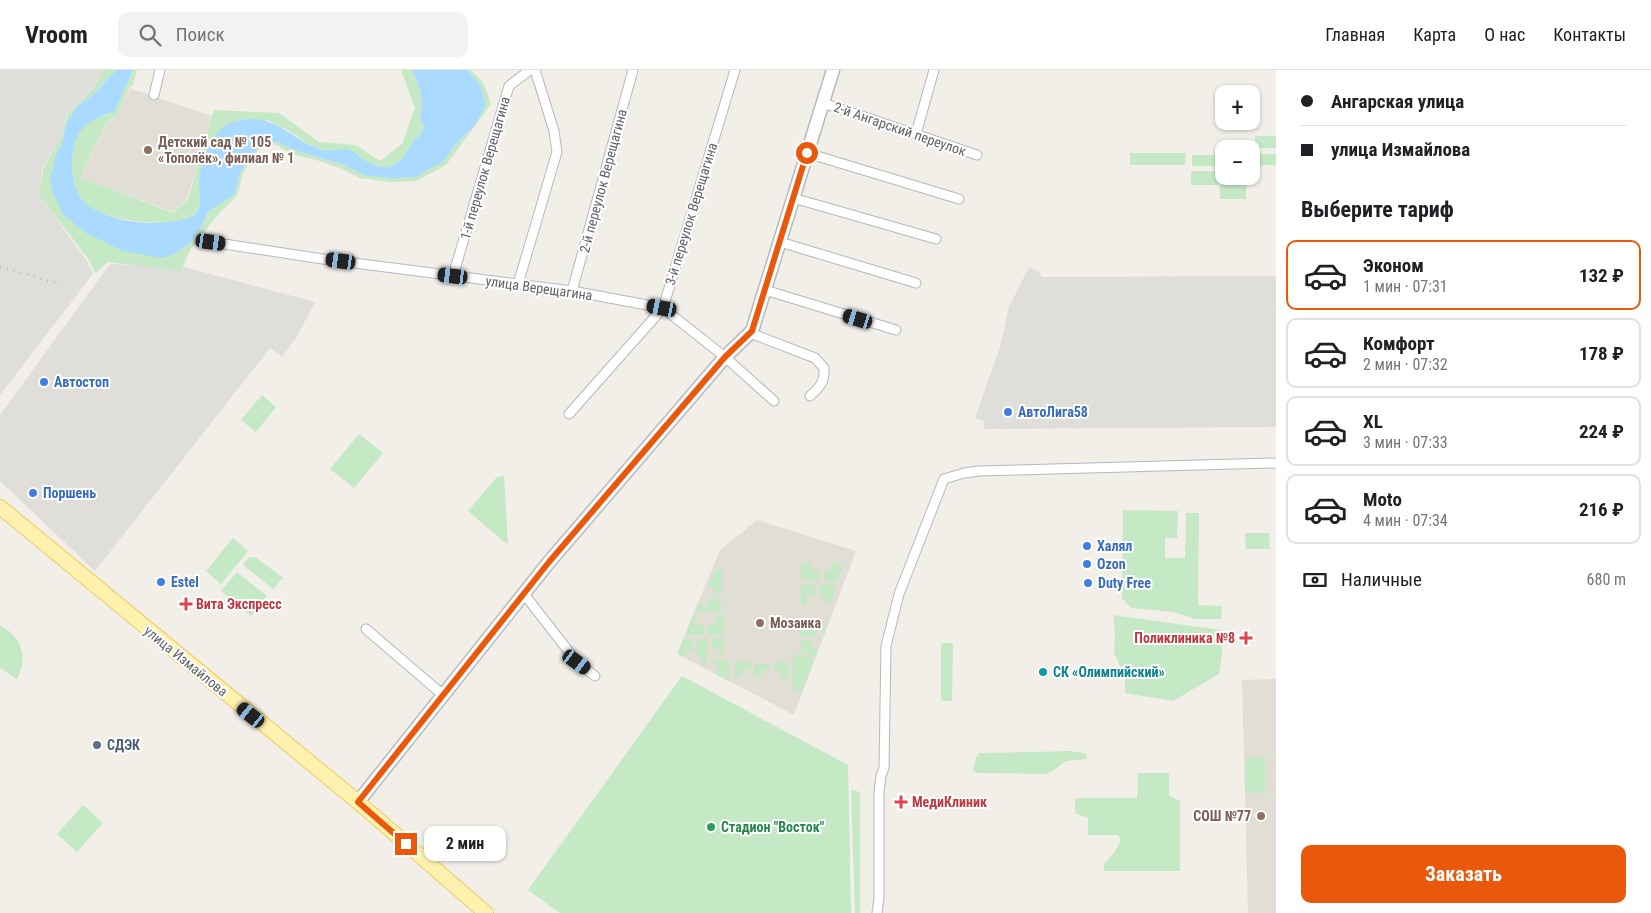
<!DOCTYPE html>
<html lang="ru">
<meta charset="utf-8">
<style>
:root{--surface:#fff;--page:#f2f2f2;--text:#202124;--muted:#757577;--line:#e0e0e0;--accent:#ea580c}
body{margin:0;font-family:"Roboto Condensed",sans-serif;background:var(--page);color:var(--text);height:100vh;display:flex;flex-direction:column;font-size:19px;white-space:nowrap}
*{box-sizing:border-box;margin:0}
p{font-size:16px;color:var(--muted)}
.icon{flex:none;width:28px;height:28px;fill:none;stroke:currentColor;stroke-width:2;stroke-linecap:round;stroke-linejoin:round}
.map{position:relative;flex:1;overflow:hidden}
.sheet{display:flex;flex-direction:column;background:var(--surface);width:375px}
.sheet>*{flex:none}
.top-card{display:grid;align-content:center;height:110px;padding:0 25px;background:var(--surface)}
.controls{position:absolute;left:1215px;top:15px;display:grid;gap:10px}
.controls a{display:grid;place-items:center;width:45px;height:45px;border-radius:10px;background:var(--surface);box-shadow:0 1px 4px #0004;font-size:25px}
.end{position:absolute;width:22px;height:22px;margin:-11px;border:6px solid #ea580c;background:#fff;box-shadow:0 0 0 2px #fff}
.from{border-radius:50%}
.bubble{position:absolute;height:35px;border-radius:10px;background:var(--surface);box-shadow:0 1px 4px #0004;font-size:16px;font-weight:700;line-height:35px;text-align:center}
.car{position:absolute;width:15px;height:30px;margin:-15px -8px;border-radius:6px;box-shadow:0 0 4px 1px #0007;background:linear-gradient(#222 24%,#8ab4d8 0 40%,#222 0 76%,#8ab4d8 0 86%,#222 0)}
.top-card b{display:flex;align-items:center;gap:18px;height:48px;font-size:19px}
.top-card b+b{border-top:1px solid var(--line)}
.top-card i{width:12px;height:12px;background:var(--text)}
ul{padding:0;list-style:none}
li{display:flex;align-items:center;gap:15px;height:70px;margin:0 10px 8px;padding:0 15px;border:2px solid var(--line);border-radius:10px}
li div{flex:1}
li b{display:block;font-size:19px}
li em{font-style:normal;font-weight:700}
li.on{border-color:var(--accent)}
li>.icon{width:45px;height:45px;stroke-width:1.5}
h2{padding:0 25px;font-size:22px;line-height:60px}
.pay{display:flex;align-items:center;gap:12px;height:55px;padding:0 25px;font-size:19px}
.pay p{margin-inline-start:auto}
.button{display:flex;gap:10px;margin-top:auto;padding:10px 25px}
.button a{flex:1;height:58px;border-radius:10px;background:var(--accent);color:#fff;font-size:20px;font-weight:700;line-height:58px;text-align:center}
header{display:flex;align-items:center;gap:30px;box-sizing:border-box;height:70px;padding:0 25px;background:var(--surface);border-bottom:1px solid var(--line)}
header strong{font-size:24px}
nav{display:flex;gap:28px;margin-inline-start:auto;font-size:18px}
.search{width:350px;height:45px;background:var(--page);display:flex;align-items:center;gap:12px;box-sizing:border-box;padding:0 18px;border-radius:10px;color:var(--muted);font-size:19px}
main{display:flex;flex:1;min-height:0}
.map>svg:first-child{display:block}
.industrial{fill:#e0deda}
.education{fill:#e1ded6}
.green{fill:#c5e8c5}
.water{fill:#aadaff}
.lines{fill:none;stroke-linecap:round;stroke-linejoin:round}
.street-casing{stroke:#b5b8bc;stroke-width:11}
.secondary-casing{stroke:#b6babf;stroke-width:15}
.primary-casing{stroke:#f2c960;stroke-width:16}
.street{stroke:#fff;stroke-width:9}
.secondary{stroke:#fff;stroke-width:12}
.primary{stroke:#fff2af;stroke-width:14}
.rail{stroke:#b6b7b8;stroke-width:2.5;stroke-dasharray:1 6;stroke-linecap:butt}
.route{stroke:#ea580c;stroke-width:6}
.education-dot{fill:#8d6e63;stroke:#fff;stroke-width:2}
.shop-dot{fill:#3f7fe0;stroke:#fff;stroke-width:2}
.health-dot{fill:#e0444e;stroke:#fff;stroke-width:2}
.culture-dot{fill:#0f9aa8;stroke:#fff;stroke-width:2}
.service-dot{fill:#5c6f8a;stroke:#fff;stroke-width:2}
.leisure-dot{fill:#2e9e5b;stroke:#fff;stroke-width:2}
.labels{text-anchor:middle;stroke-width:4;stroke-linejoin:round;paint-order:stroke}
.street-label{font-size:14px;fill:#5f6368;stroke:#fff}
.education-label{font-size:14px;font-weight:bold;fill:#785e54;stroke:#fff;text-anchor:start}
.shop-label{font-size:14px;font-weight:bold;fill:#366cbe;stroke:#fff;text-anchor:start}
.health-label{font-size:14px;font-weight:bold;fill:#be3a42;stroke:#fff;text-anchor:start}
.culture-label{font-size:14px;font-weight:bold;fill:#0d838f;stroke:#fff;text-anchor:start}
.service-label{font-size:14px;font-weight:bold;fill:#4e5e75;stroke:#fff;text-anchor:start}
.leisure-label{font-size:14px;font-weight:bold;fill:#27864d;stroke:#fff;text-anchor:start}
</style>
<header>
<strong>Vroom</strong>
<div class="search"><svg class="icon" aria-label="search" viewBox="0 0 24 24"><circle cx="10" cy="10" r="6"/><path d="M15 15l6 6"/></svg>Поиск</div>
<nav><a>Главная</a><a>Карта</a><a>О нас</a><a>Контакты</a></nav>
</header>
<main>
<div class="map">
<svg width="1276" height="843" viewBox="0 0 1276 843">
<rect width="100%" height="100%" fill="#f1efe8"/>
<g class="industrial">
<polygon points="0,0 104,0 93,17 67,43 61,67 42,99 39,125 87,191 93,204 0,325"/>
<polygon points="110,194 184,197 315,232 296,268 282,287 270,278 95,501 0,411 0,345"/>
<polygon points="1029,197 1038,201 1042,207 1276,206 1276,357 983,359 985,351 975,348 1000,277 1009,237"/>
</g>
<g class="education">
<polygon points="130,18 212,46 187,129 173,142 80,107 108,52 118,44"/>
<polygon points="757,450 856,481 794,645 677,584 720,480"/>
<polygon points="1276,609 1276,843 1248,843 1242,610"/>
</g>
<g class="green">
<polygon points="104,0 116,0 94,24 77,37 67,52 62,73 86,163 201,157 208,141 234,125 241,101 261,74 277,72 294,80 344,95 364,105 444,91 456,74 474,56 480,15 467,0 471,0 483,12 491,34 446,95 416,111 390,112 360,108 342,99 320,91 292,84 276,75 261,76 243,103 237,126 219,143 190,180 181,201 108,192 95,203 89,190 39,125 43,99 61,67 68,43 94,17"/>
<path d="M133,0H137L133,15L129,18L118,44L107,52L80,107L173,143L188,129L214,40L279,43L319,72L356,75L380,91L402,74L415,38L401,0H412C421,21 424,26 420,49L424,55L420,66L414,69C403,92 390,107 364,90C359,87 354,81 348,80C340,78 333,82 325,80C311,78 299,67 287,60C281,57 274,53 267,50L199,112C199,122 202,135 196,142C183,163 100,150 85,134C70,117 65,76 81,59C89,50 104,45 115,41Z"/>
<rect x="1255" y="66" width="21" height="12"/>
<polygon points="1130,83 1186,83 1185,95 1130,95"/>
<rect x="1257" y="84" width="19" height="11"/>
<rect x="1192" y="85" width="32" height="11"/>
<rect x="1191" y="101" width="28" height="14"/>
<rect x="1220" y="110" width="26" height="19"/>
<polygon points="262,325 276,337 256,362 241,350"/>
<polygon points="359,364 383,383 354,418 330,399"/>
<polygon points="504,406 508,475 468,441 497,407"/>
<polygon points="1123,440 1178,441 1177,468 1165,468 1165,488 1185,488 1186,443 1199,443 1198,535 1222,536 1221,549 1195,549 1174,542 1131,538 1122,528"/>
<polygon points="1245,463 1269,463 1270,479 1246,479"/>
<polygon points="233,468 248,481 221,514 206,501"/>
<polygon points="249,487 257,488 283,508 273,519 243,495"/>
<polygon points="831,492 843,494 836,512 824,511 824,501 831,501"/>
<polygon points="801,493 812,493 812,501 819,501 819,510 801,509"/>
<polygon points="716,499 722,499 721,525 712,525 715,520 708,516"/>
<polygon points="237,502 267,526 251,546 221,521"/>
<polygon points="801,514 815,515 815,525 807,525 806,536 801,535"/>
<polygon points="819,515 836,515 831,535 827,534 826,528 819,528"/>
<polygon points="710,529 721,529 721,541 695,542 696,554 704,555 704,565 685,565 698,533 706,537"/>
<polygon points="724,545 724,565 708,565 708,555 716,555 716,546"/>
<polygon points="1113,545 1221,560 1222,584 1219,604 1173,631 1125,623 1125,606 1114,583 1115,562"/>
<polygon points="825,552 825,563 817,560 814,566 800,566 800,553"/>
<path d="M0,555C4,558 10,561 13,565C25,578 25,595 17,609L0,598Z"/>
<polygon points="684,569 692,569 692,583 687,580 683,587 677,584"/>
<polygon points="697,569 707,569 707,590 704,597 700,595 703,589 696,585"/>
<polygon points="712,569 724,569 724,586 721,586 721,579 712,579"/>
<polygon points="801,569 813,569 810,577 818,581 816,587 801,581"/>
<polygon points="941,573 953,573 952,631 941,631"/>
<polygon points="798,583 814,589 802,621 793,621 793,587"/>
<polygon points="711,590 728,590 729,611 715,604 719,597 710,592"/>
<polygon points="734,591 750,591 751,600 741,600 741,607 735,607"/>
<polygon points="788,592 789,608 781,610 781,601 774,600 774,593"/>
<polygon points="754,594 769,594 770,600 762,600 762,607 754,607"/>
<polygon points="682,606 848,695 851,843 560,843 528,820"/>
<polygon points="1070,681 1084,683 1087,685 1087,689 1066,691 1053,701 1045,704 976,703 973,701 976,688 979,683"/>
<rect x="1245" y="688" width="20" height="35"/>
<polygon points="1138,703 1169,703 1169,725 1180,731 1180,801 1104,801 1104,794 1114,783 1121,770 1118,765 1088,765 1088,748 1075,743 1075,728 1137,728"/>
<polygon points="851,720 860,722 860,843 855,843"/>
<polygon points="83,735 103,753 77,782 57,764"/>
</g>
<path class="water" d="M116,0H133L115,41C104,45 90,50 82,59C67,75 69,122 87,135C112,153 156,157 185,149C192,147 197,144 199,137C201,130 199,122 199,115C199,96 211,61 230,53C235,51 243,50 248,49C280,47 296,74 324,80C332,82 341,77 350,80C356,82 360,88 366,91C391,106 403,92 414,69L420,66L424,55L420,49C424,27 421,20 412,0H467L480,15L486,35L474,56L456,74L444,91L415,107L392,108L364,105L344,95L294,80L277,72L261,74L241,101L234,125L208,141L201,157L190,173L174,184L161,188L123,181L86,163L63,144L53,123L50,109L56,86L62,73L67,52L77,37L94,24Z"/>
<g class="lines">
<defs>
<g id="street">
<polyline points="154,25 160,0"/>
<polyline points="823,33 977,85"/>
<polyline points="916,64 934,0"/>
<polyline points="807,83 959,129"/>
<polyline points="793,128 936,169"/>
<polyline points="211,172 323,189 572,221 663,238 725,287 774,331"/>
<polyline points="780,172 916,213"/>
<polyline points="453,206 509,16 530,0"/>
<polyline points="518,214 557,82 554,61 535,0"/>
<polyline points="765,220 896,260"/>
<polyline points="572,221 633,0"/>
<path d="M750,263L815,288L824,298C825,312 820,317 810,326"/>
<polyline points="569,344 663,238 735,0"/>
<polyline points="524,524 577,592 595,606"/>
<polyline points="366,559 443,625"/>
<polyline points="877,843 879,828 879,722 881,706 884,698 886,576 899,524 944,409 964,403 979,401 1276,393"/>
</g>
<polyline id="secondary" points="358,732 549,492 725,287 752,261 833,0"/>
<polyline id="primary" points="0,437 358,732 486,843"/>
</defs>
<use href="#street" class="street-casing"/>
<use href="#secondary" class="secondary-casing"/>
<use href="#primary" class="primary-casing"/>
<use href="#street" class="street"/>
<use href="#secondary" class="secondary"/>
<use href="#primary" class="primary"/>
<polyline class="rail" points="0,197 61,214"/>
</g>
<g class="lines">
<polyline class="route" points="406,774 358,732 549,492 725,287 752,261 807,83"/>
</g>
<g class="education-dot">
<circle cx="148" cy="80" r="5"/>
<circle cx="760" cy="553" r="5"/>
<circle cx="1261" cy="746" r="5"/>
</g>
<g class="shop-dot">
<circle cx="44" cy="312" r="5"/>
<circle cx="1008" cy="342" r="5"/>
<circle cx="33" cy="423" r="5"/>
<circle cx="1087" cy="476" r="5"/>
<circle cx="1087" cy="494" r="5"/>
<circle cx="161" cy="512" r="5"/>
<circle cx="1088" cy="513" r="5"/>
</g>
<g class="health-dot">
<path d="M183.5 526.5h5v5h5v5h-5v5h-5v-5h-5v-5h5z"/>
<path d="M1243.5 560.5h5v5h5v5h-5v5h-5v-5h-5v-5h5z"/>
<path d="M898.5 724.5h5v5h5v5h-5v5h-5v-5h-5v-5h5z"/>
</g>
<circle class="culture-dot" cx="1043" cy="602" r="5"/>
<circle class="service-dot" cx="97" cy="675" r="5"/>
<circle class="leisure-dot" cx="711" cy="757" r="5"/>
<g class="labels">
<g class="street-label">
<text transform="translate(900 59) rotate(19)" y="5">2-й Ангарский переулок</text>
<text transform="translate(485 98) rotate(-74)" y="5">1-й переулок Верещагина</text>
<text transform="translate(603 111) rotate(-75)" y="5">2-й переулок Верещагина</text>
<text transform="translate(691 144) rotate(-73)" y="5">3-й переулок Верещагина</text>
<text transform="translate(539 218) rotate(8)" y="5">улица Верещагина</text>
<text transform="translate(186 591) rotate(39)" y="5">улица Измайлова</text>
</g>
<g class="education-label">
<text x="158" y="77">Детский сад № 105<tspan x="158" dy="16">«Тополёк», филиал № 1</tspan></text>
<text x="770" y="558">Мозаика</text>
<text x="1251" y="751" text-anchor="end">СОШ №77</text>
</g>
<g class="shop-label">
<text x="54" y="317">Автостоп</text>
<text x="1018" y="347">АвтоЛига58</text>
<text x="43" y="428">Поршень</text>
<text x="1097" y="481">Халял</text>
<text x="1097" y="499">Ozon</text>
<text x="171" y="517">Estel</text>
<text x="1098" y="518">Duty Free</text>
</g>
<g class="health-label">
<text x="196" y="539">Вита Экспресс</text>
<text x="1235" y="573" text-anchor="end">Поликлиника №8</text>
<text x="912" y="737">МедиКлиник</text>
</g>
<g class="culture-label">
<text x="1053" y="607">СК «Олимпийский»</text>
</g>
<g class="service-label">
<text x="107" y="680">СДЭК</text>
</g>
<g class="leisure-label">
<text x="721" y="762">Стадион "Восток"</text>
</g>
</g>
</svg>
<div class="controls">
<a>+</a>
<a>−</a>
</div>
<i class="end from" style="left:807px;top:83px"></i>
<i class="end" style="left:406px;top:774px"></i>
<div class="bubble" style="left:424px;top:756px;width:82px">2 мин</div>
<i class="car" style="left:211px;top:172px;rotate:98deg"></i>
<i class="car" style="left:341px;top:191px;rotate:278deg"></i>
<i class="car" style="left:453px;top:206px;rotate:277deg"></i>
<i class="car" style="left:662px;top:238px;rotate:281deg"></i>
<i class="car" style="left:858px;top:249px;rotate:287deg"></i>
<i class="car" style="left:577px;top:592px;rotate:126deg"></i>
<i class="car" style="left:251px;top:645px;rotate:309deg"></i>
</div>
<section class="sheet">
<div class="top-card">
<b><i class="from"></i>Ангарская улица</b>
<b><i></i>улица Измайлова</b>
</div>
<h2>Выберите тариф</h2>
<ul>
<li class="on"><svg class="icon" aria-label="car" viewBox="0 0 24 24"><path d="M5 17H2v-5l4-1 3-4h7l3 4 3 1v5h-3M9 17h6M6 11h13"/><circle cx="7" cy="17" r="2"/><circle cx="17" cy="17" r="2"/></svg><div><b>Эконом</b><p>1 мин · 07:31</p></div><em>132 ₽</em></li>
<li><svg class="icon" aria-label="car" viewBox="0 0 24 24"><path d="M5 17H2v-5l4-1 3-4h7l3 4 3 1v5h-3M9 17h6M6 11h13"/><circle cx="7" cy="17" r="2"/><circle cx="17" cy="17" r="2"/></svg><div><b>Комфорт</b><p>2 мин · 07:32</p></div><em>178 ₽</em></li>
<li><svg class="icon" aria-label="car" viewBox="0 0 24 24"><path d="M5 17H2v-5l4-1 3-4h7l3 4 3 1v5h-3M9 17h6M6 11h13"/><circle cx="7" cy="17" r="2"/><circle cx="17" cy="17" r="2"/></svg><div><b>XL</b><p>3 мин · 07:33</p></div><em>224 ₽</em></li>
<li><svg class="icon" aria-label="car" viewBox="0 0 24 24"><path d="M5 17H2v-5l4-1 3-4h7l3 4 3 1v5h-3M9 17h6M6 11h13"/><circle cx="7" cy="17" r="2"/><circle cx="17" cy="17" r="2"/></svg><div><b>Moto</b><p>4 мин · 07:34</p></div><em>216 ₽</em></li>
</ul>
<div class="pay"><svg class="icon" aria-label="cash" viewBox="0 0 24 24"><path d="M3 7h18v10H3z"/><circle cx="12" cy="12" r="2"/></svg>Наличные<p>680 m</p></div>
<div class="button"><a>Заказать</a></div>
</section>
</main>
